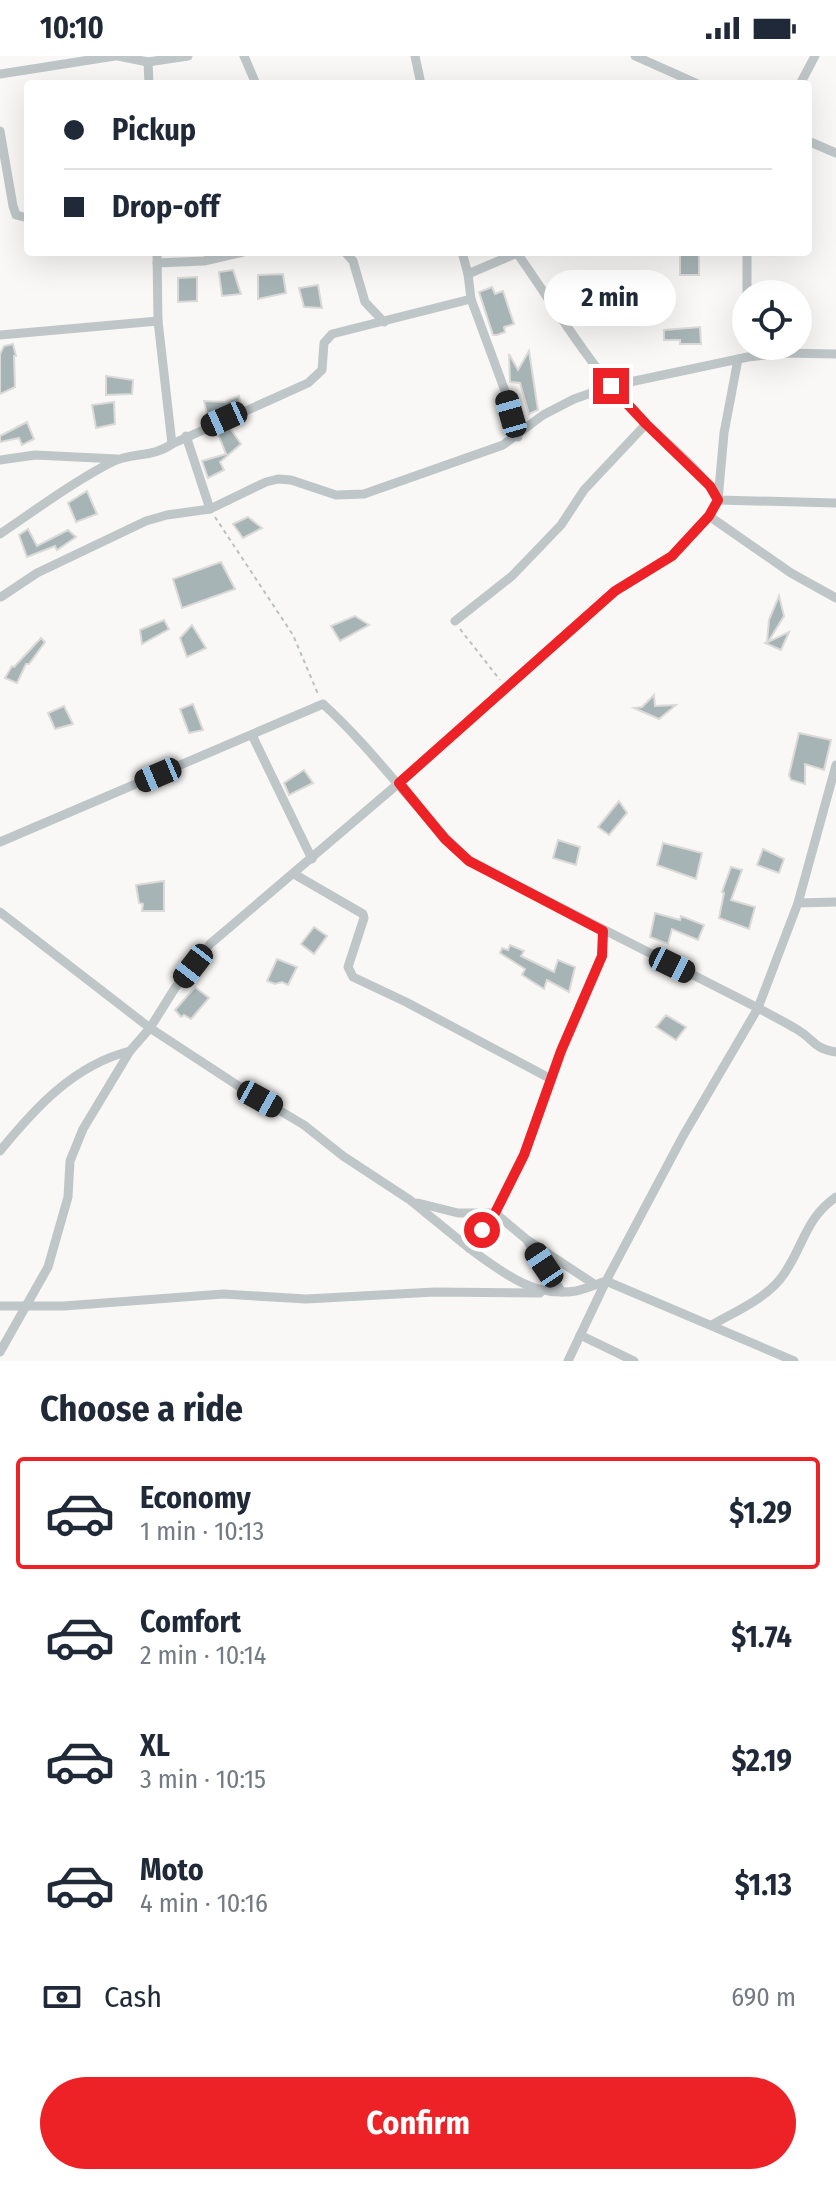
<!DOCTYPE html>
<meta charset="utf-8">
<style>
:root{--surface:#fff;--page:#f2f2f3;--text:#1f2937;--muted:#747a83;--line:#e0e1e3;--accent:#ed2226}
body{margin:0;font-family:"Fira Sans Condensed",sans-serif;background:var(--page);color:var(--text);height:100vh;display:flex;flex-direction:column;font-size:30px;white-space:nowrap}
*{box-sizing:border-box;margin:0}
p{font-size:26px;color:var(--muted)}
.icon{flex:none;width:44px;height:44px;fill:none;stroke:currentColor;stroke-width:2;stroke-linecap:round;stroke-linejoin:round}
.map{position:relative;height:1305px;overflow:hidden}
.drawer{display:flex;flex-direction:column;background:var(--surface);flex:1}
.drawer>*{flex:none}
.guide{position:absolute;left:24px;top:24px;width:788px;height:176px;border-radius:8px;box-shadow:0 8px 32px #0002;display:grid;align-content:center;height:176px;padding:0 40px;background:var(--surface)}
.controls{position:absolute;left:732px;top:224px;display:grid;gap:16px}
.controls a{display:grid;place-items:center;width:80px;height:80px;border-radius:50%;background:var(--surface);box-shadow:0 8px 32px #0002;font-size:40px}
.end{position:absolute;width:36px;height:36px;margin:-18px;border:10px solid #ed2226;background:#fff;box-shadow:0 0 0 4px #fff}
.from{border-radius:50%}
.bubble{position:absolute;height:56px;border-radius:28px;background:var(--surface);box-shadow:0 8px 32px #0002;font-size:26px;font-weight:700;line-height:56px;text-align:center}
.car{position:absolute;width:24px;height:48px;margin:-24px -12px;border-radius:10px;box-shadow:0 0 6px 2px #0007;background:linear-gradient(#222 24%,#8ab4d8 0 40%,#222 0 76%,#8ab4d8 0 86%,#222 0)}
.guide b{display:flex;align-items:center;gap:28px;height:76px;font-size:30px}
.guide b+b{border-top:2px solid var(--line)}
.guide i{width:20px;height:20px;background:var(--text)}
ul{padding:0;list-style:none}
li{display:flex;align-items:center;gap:24px;height:112px;margin:0 16px 12px;padding:0 24px;border:4px solid transparent;border-radius:8px}
li div{flex:1}
li b{display:block;font-size:30px}
li em{font-style:normal;font-weight:700}
li.selected{border-color:var(--accent)}
li>.icon{width:72px;height:72px;stroke-width:1.5}
h2{padding:0 40px;font-size:36px;line-height:96px}
.pay{display:flex;align-items:center;gap:20px;height:88px;padding:0 40px;font-size:30px}
.pay p{margin-inline-start:auto}
.action{display:flex;gap:16px;margin-top:auto;padding:16px 40px}
.action a{flex:1;height:92px;border-radius:48px;background:var(--accent);color:#fff;font-size:32px;font-weight:700;line-height:92px;text-align:center}
.status{display:flex;justify-content:space-between;align-items:center;height:56px;padding:0 40px;background:var(--surface);direction:ltr}
.status svg{height:22px;fill:currentColor}
.map>svg:first-child{display:block}
.building{fill:#a6b4b6;stroke:#dbdad8;stroke-width:2}
.lines{fill:none;stroke-linecap:round;stroke-linejoin:round}
.path{stroke:#bbc0c2;stroke-width:2;stroke-dasharray:4 4;stroke-linecap:butt}
.street{stroke:#bfc6c8;stroke-width:9}
.route{stroke:#ed2226;stroke-width:10}
</style>
<div class="status"><b>10:10</b><svg viewBox="0 0 49 12"><path d="M0 12V9h3v3zM5 12V6h3v6zM10 12V3h3v9zM15 12V0h3v12zM26 1h20v11H26zM47 4h2v5h-2z"/></svg></div>
<div class="map">
<svg width="836" height="1305" viewBox="0 0 836 1305">
<rect width="100%" height="100%" fill="#f9f8f6"/>
<g class="building">
<rect x="680" y="196" width="19" height="23"/>
<polygon points="233,214 241,238 222,240 219,216"/>
<polygon points="283,218 286,237 258,243 258,219"/>
<polygon points="197,221 197,245 178,246 178,222"/>
<polygon points="318,229 322,252 304,251 299,232"/>
<polygon points="492,231 495,238 503,235 514,268 504,271 505,276 497,279 493,279 479,236"/>
<polygon points="634,239 647,239 648,255 641,255 641,259 622,259 623,269 613,269 612,252 634,250"/>
<polygon points="700,271 701,288 680,288 680,284 664,284 664,274"/>
<polygon points="13,288 16,300 14,300 15,331 0,338 0,298 4,290"/>
<polygon points="529,295 538,354 529,358 520,327 510,326 509,298 518,314"/>
<polygon points="106,320 133,324 132,338 106,339"/>
<polygon points="239,340 241,349 220,358 207,358 204,345 225,346"/>
<polygon points="114,346 115,368 96,372 92,349"/>
<polygon points="27,366 34,383 22,389 19,382 0,386 0,380"/>
<polygon points="230,372 241,388 220,406 224,414 208,422 202,405 226,398 218,378"/>
<polygon points="87,435 97,458 76,466 68,447"/>
<polygon points="248,461 262,472 243,482 233,468"/>
<polygon points="28,473 37,490 68,474 76,481 57,494 55,490 27,501 19,479"/>
<polygon points="221,506 235,533 182,552 173,523"/>
<polygon points="779,540 784,560 768,586 789,576 781,594 765,587 767,586 769,564"/>
<polygon points="355,560 369,569 340,585 331,570"/>
<polygon points="164,564 169,573 142,588 140,574"/>
<polygon points="192,569 206,592 187,601 180,582"/>
<polygon points="41,582 45,586 29,608 26,608 17,627 5,622 12,610 14,611"/>
<polygon points="654,639 655,650 676,649 659,663 634,652 642,651"/>
<polygon points="193,648 203,674 189,677 180,653"/>
<polygon points="64,650 73,668 55,673 48,657"/>
<polygon points="799,677 831,684 824,714 805,708 805,728 791,724 789,719"/>
<polygon points="304,714 313,727 289,739 284,727"/>
<polygon points="619,745 627,757 609,779 598,771"/>
<polygon points="558,784 580,791 576,809 553,802"/>
<polygon points="663,787 702,797 696,823 657,809"/>
<polygon points="763,793 784,803 779,817 757,809"/>
<polygon points="731,811 742,814 731,844 755,851 749,873 719,862 724,837 722,836"/>
<polygon points="164,825 164,855 142,855 143,848 139,847 136,829"/>
<polygon points="655,857 680,864 681,860 704,869 698,884 672,873 668,888 650,881"/>
<polygon points="314,871 327,880 314,898 301,888"/>
<polygon points="510,889 524,895 521,900 554,916 558,904 575,911 569,936 547,924 544,933 522,919 525,913 500,897 502,892 508,894"/>
<polygon points="277,903 297,911 288,929 282,926 275,928 267,925"/>
<polygon points="195,931 209,942 191,963 184,959 181,961 175,954"/>
<polygon points="666,959 686,971 676,984 656,971"/>
</g>
<g class="lines">
<g class="path">
<polyline points="215,461 293,579 318,638"/>
<polyline points="460,573 500,624"/>
</g>
<g class="street">
<polyline points="118,0 148,6 188,0"/>
<polyline points="244,0 256,28"/>
<polyline points="415,0 421,28"/>
<polyline points="635,0 698,28"/>
<polyline points="148,6 149,28"/>
<polyline points="0,18 115,0"/>
<polyline points="800,28 815,0"/>
<polyline points="0,75 13,150 16,159 28,162"/>
<polyline points="808,85 836,97"/>
<polyline points="345,196 353,205 365,246 384,266"/>
<path d="M462,196L468,218L517,197C552,247 585,301 625,347C655,380 697,406 718,444"/>
<polyline points="747,196 747,238"/>
<polyline points="157,207 204,205 243,196"/>
<polyline points="468,218 471,243 505,335 518,381"/>
<polyline points="0,279 158,265"/>
<polyline points="186,380 210,453"/>
<polyline points="172,388 308,327 322,314 324,287 332,278 471,243"/>
<polyline points="0,404 35,399 117,403"/>
<polyline points="718,444 836,447"/>
<polyline points="709,460 791,517 836,542"/>
<path d="M0,478C37,453 73,426 112,406C132,396 152,402 172,388L158,265L157,196"/>
<polyline points="1,541 37,517 146,465 167,459 210,453 266,426 278,423 291,424 336,439 364,438 503,389 543,359 574,343 611,330 748,301 782,297 836,298"/>
<polyline points="455,565 512,520 561,469 584,434 646,368"/>
<polyline points="252,679 312,803"/>
<path d="M0,786L323,648C376,696 416,756 469,805L758,952C771,959 785,966 798,974C815,984 812,992 836,996"/>
<polyline points="294,818 363,858 364,862 348,911 353,921 406,946 551,1023"/>
<polyline points="798,847 836,846"/>
<polyline points="0,856 150,972 240,1031 304,1069 343,1100 410,1144 469,1192 495,1157 524,1099 561,995 602,900 603,875"/>
<path d="M0,1095C35,1052 74,1009 130,995"/>
<polyline points="418,1147 458,1157 495,1157 526,1183 594,1228"/>
<polyline points="528,1186 562,1236"/>
<path d="M469,1192C502,1216 533,1242 576,1235C586,1233 596,1228 606,1225L683,1080L758,952L798,847L836,709"/>
<polyline points="0,1250 64,1250 223,1238 306,1243 435,1236 540,1237"/>
<path d="M712,1269C736,1255 768,1242 784,1218C804,1189 805,1163 836,1141"/>
<polyline points="580,1279 634,1305"/>
<polyline points="0,1296 48,1211 68,1141 70,1105 83,1073 130,995 150,972 175,932 210,888 399,727 615,535 672,500 709,460 718,444 724,377 738,303"/>
<polyline points="568,1305 606,1225 794,1305"/>
</g>
</g>
<g class="lines">
<polyline class="route" points="482,1174 495,1157 524,1099 561,995 602,900 603,875 469,805 445,783 399,727 615,535 672,500 709,460 718,444 710,430 646,368 611,330"/>
</g>
</svg>
<div class="controls">
<a><svg class="icon" aria-label="locate" viewBox="0 0 24 24"><circle cx="12" cy="12" r="6"/><path d="M12 2v4M12 18v4M2 12h4M18 12h4"/></svg></a>
</div>
<i class="end from" style="left:482px;top:1174px"></i>
<i class="end" style="left:611px;top:330px"></i>
<div class="bubble" style="left:544px;top:214px;width:132px">2 min</div>
<i class="car" style="left:511px;top:358px;rotate:344deg"></i>
<i class="car" style="left:224px;top:363px;rotate:246deg"></i>
<i class="car" style="left:158px;top:719px;rotate:247deg"></i>
<i class="car" style="left:672px;top:909px;rotate:116deg"></i>
<i class="car" style="left:193px;top:910px;rotate:218deg"></i>
<i class="car" style="left:260px;top:1043px;rotate:119deg"></i>
<i class="car" style="left:544px;top:1209px;rotate:326deg"></i>
<div class="guide">
<b><i class="from"></i>Pickup</b>
<b><i></i>Drop-off</b>
</div>
</div>
<section class="drawer">
<h2>Choose a ride</h2>
<ul>
<li class="selected"><svg class="icon" aria-label="car" viewBox="0 0 24 24"><path d="M5 17H2v-5l4-1 3-4h7l3 4 3 1v5h-3M9 17h6M6 11h13"/><circle cx="7" cy="17" r="2"/><circle cx="17" cy="17" r="2"/></svg><div><b>Economy</b><p>1 min · 10:13</p></div><em>$1.29</em></li>
<li><svg class="icon" aria-label="car" viewBox="0 0 24 24"><path d="M5 17H2v-5l4-1 3-4h7l3 4 3 1v5h-3M9 17h6M6 11h13"/><circle cx="7" cy="17" r="2"/><circle cx="17" cy="17" r="2"/></svg><div><b>Comfort</b><p>2 min · 10:14</p></div><em>$1.74</em></li>
<li><svg class="icon" aria-label="car" viewBox="0 0 24 24"><path d="M5 17H2v-5l4-1 3-4h7l3 4 3 1v5h-3M9 17h6M6 11h13"/><circle cx="7" cy="17" r="2"/><circle cx="17" cy="17" r="2"/></svg><div><b>XL</b><p>3 min · 10:15</p></div><em>$2.19</em></li>
<li><svg class="icon" aria-label="car" viewBox="0 0 24 24"><path d="M5 17H2v-5l4-1 3-4h7l3 4 3 1v5h-3M9 17h6M6 11h13"/><circle cx="7" cy="17" r="2"/><circle cx="17" cy="17" r="2"/></svg><div><b>Moto</b><p>4 min · 10:16</p></div><em>$1.13</em></li>
</ul>
<div class="pay"><svg class="icon" aria-label="cash" viewBox="0 0 24 24"><path d="M3 7h18v10H3z"/><circle cx="12" cy="12" r="2"/></svg>Cash<p>690 m</p></div>
<div class="action"><a>Confirm</a></div>
</section>
